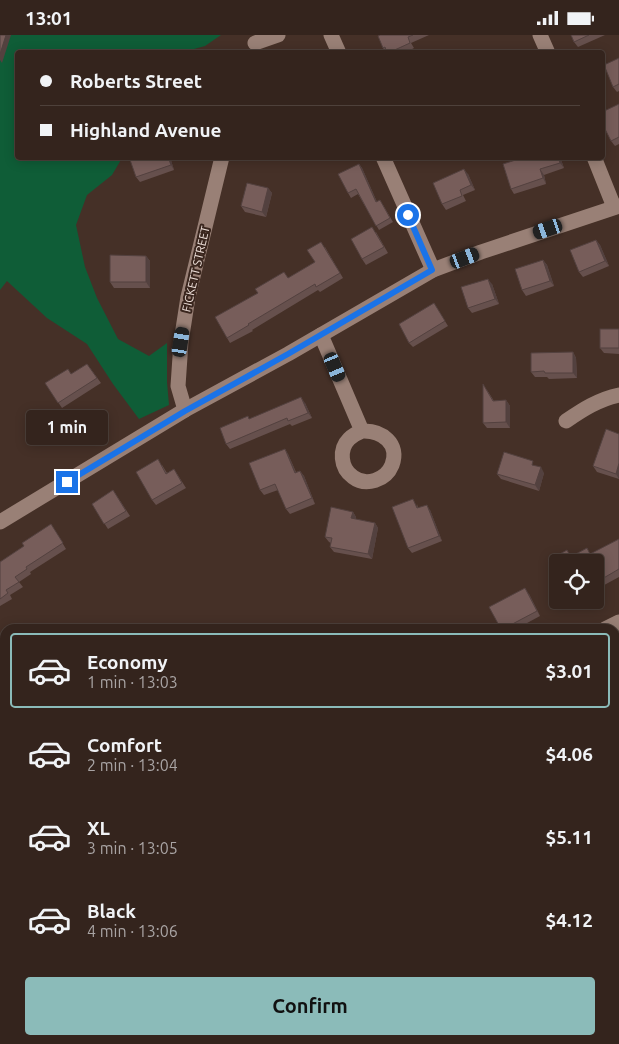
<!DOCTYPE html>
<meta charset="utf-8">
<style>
:root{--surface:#34241d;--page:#3c2c26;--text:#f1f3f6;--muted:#a9a4a4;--line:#4e413b;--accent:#8bbbb9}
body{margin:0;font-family:Ubuntu,sans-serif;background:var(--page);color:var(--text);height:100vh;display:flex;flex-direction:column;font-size:19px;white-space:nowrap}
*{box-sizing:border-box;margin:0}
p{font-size:16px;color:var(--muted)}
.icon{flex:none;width:28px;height:28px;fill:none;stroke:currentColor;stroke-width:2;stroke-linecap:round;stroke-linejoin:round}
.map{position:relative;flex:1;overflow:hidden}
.details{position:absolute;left:0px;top:589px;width:620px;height:421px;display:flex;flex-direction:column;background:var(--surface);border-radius:15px 15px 0 0;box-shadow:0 2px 12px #0003,0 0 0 1px var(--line)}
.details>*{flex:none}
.hud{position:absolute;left:15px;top:15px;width:590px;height:110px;border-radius:5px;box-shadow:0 2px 12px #0003,0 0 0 1px var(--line);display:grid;align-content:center;height:110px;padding:0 25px;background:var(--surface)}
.tools{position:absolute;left:549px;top:519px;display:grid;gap:10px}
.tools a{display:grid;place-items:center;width:55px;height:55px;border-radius:5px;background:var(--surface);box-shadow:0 2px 12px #0003,0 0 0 1px var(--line);font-size:25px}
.end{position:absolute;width:22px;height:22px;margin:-11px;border:6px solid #1a73e8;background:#fff;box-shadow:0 0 0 2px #fff}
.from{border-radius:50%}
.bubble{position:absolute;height:35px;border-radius:5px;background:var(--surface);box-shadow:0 2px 12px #0003,0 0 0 1px var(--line);font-size:16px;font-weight:600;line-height:35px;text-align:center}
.car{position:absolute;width:15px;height:30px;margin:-15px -8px;border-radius:6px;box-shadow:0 0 4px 1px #0007;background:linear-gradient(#222 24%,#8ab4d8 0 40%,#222 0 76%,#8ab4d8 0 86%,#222 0)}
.hud b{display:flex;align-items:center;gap:18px;height:48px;font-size:19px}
.hud b+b{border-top:1px solid var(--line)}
.hud i{width:12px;height:12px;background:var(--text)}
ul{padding:9px 0 0;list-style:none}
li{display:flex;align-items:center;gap:15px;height:75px;margin:0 10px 8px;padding:0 15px;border:2px solid transparent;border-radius:5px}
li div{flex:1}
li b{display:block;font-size:19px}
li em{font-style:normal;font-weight:600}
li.on{border-color:var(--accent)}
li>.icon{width:45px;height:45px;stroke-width:1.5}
.action{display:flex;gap:10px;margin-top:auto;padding:10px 25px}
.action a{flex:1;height:58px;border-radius:5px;background:var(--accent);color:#111;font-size:20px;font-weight:600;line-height:58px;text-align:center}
.status{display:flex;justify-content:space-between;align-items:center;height:35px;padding:0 25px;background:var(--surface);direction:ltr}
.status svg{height:14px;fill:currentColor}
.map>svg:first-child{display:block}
.green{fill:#0f5d37}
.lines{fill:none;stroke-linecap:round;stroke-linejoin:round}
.minor{stroke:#998076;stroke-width:15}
.wall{fill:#66504d}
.shaded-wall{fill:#53413f}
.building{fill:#775d5a;stroke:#53413f}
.route{stroke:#1a73e8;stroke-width:6}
.labels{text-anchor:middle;stroke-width:4;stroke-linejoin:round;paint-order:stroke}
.street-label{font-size:12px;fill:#eee0da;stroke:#3a261e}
</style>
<div class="status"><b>13:01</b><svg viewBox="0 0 49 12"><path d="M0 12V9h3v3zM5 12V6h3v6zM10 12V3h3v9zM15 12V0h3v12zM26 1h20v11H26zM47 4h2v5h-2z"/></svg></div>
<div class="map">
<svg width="619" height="1009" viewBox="0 0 619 1009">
<rect width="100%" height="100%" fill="#453027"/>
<polygon class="green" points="0,0 221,0 205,11 183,17 18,18 18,122 122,123 112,140 87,160 76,190 85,232 97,263 118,304 149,321 167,308 167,347 169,370 139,384 113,349 87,309 47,283 7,246 0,255"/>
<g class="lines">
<g class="minor">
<polyline points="331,0 339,18"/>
<polyline points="540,0 548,18"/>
<polyline points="255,8 278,0"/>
<polyline points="383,122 433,235"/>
<polyline points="594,122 614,172"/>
<path d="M321,300L362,396C382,395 400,409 392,430C386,445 366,452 353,442C340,433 339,414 349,404C353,400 357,398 362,396"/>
<polyline points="185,375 178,351 181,307 188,262 222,122"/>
<path d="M566,386C582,375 599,364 619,360"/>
<polyline points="0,487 185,375 288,319 433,235 481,217 619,171"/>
<polyline points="605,594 619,587"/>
<polyline points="0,812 5,810"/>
<polyline points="615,819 619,817"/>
<polyline points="219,1005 223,1009"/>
<polyline points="482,1005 485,1009"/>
<polyline points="88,1009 92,1005"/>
</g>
</g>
<g class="wall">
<polygon points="380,0 429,0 411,8 414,13 404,18 386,18 383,13"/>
<polygon points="571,0 605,0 578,12 574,7"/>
<polygon points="619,23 619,56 617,57 613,52"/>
<polygon points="619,69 619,109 615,111 611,106"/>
<polygon points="170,122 174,135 140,147 136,142"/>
<polygon points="560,122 564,133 544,140 546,149 514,159 511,154 503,129"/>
<polygon points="359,129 362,133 377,167 383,170 393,187 379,195 358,159 351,163 348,158"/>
<polygon points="468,139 475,155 463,160 466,166 446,175 442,169"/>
<polygon points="268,153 272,158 266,182 245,177 241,171"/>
<polygon points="376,197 388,218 366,230 362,224"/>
<polygon points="596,205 600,210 609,231 583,242 579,237"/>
<polygon points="325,212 343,243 320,257 318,255 252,295 253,296 230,308 227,303 288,243 315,227"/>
<polygon points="146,221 150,226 150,253 114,253 110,247"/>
<polygon points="543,225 547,230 554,251 526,261 522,255"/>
<polygon points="492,249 499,269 472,278 468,273"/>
<polygon points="437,273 448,291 413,312 409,308"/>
<polygon points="619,294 619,319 604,318 600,313"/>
<polygon points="573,317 576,323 577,343 549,344 547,342 535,342 531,337"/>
<polygon points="87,329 101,348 62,373 45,348 71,339"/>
<polygon points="487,355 494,366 506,365 510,371 510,393 487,393 483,388"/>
<polygon points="305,368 312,383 292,391 290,389 230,414 226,409 250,384"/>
<polygon points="619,399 619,444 597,437 593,431"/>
<polygon points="285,414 288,419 296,437 300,436 304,441 315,469 290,479 286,474 278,455 264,460 260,455"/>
<polygon points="162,430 167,438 174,434 186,453 156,470 152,465"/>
<polygon points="544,438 539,456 501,444 497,439"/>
<polygon points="113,455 130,481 108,494 92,469"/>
<polygon points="417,469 418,473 430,475 442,506 412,518 408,513"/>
<polygon points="353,477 356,482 356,484 375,488 378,493 372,524 334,517 330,512 331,508 329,507 325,502"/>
<polygon points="51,489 66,514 30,537 31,539 19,547 23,552 10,560 12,564 0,571 0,527 24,511"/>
<polygon points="619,504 619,542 595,555 595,528 591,519"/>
<polygon points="529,559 540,581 516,594 501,594"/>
<polygon points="615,622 619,623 619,653 615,655"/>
<polygon points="0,675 5,680 5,737 0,734"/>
<polygon points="619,730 619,768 615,770 615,732"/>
<polygon points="0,841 5,848 5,876 1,878 0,876"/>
<polygon points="619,967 619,1003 614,1007 613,1005 615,1005 615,970"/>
<polygon points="5,1005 28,1005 24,1009 0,1009"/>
</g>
<g class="shaded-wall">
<polygon points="6,0 11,0 2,28 0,25 0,19"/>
<polygon points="168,122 170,122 174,135 171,130"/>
<polygon points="558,122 560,122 564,133 560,128"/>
<polygon points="359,129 362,133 379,172 376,167"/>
<polygon points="464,134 468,139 475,155 471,150"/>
<polygon points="540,134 544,140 546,149 543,143"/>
<polygon points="268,153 272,158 266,182 262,177"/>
<polygon points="596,205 600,210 609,231 605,226"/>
<polygon points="146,221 150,226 150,253 146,247"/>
<polygon points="543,225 547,230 554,251 550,246"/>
<polygon points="488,244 492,249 499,269 495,264"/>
<polygon points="573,317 576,323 577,343 573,338"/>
<polygon points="301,362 305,368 312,383 308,378"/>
<polygon points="506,365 510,371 510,393 506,387"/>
<polygon points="285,414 288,419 298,443 295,438"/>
<polygon points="619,428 619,444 616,439"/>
<polygon points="541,432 544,438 539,456 535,450"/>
<polygon points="300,436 304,441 315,469 312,463"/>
<polygon points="427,470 430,475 442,506 439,501"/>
<polygon points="353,477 356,482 355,489 351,483"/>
<polygon points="375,488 378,493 372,524 368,519"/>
<polygon points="525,553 529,559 540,581 537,576"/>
<polygon points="1,841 4,846 5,854"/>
</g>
<g class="building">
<polygon points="0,0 6,0 0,19"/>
<polygon points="380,0 413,0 408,2 410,8 388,18 387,18 385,12 383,13 378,1"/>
<polygon points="571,0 589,0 574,7"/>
<polygon points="619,23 619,49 613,52 604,30"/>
<polygon points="619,69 619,102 611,106 602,88 602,77"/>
<polygon points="129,122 168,122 171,130 136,142"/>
<polygon points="525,122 558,122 560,128 540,134 543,143 511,154 503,129"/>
<polygon points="359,129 376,167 380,165 390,183 376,191 356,154 348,158 338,139"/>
<polygon points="464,134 471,150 460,155 462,161 442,169 433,148"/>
<polygon points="247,148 268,153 262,177 241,171"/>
<polygon points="372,192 384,212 362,224 351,204"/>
<polygon points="596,205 605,226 579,237 570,215"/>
<polygon points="321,207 340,238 316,252 315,249 248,289 249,290 227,303 215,282 258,258 255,254 284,237 288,243 315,227 307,215"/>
<polygon points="110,220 146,221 146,247 110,247"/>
<polygon points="543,225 550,246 522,255 515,234"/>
<polygon points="488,244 495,264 468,273 461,252"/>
<polygon points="434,268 445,286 409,308 399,289"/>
<rect x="600" y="294" width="19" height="19"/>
<polygon points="573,317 573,338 545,338 544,336 531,337 531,318"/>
<polygon points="87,329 97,343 58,368 45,348 68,334 71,339"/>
<polygon points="483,349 493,366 506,365 506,387 483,388"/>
<polygon points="301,362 308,378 288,386 287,383 226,409 220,393 248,381 249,384"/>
<polygon points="606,394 619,399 619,428 616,439 593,431"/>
<polygon points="285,414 295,438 300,436 312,463 286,474 275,449 260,455 249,428"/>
<polygon points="504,417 533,426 532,430 541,432 535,450 497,439"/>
<polygon points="158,424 166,439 174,434 182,448 152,465 136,437"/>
<polygon points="113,455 126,476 104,489 92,469"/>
<polygon points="413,464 417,473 427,470 439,501 408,513 392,472"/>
<polygon points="331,472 353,477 351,483 375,488 368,519 330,512 332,503 325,502"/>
<polygon points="51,489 63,508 26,532 27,534 15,542 19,547 6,555 8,558 0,564 0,527 24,511 22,508"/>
<polygon points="619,504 619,534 595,548 595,528 576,528 572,521 587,513 590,519"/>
<polygon points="567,515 574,528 558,528 558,541 549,525"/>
<polygon points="525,553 537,576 503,594 501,594 489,572"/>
<polygon points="455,589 458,594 446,594"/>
<polygon points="617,621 619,624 619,645 615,647 615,622"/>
<polygon points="0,675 5,680 5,735 0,731"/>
<polygon points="619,730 619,761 615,763 615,732"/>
<polygon points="0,841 1,841 5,854 5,870 0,872"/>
<polygon points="619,967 619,995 615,998 615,970"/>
<polygon points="2,984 5,987 5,1005 19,1005 15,1009 0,1009 0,987"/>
<polygon points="150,1005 156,1005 157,1009 137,1009"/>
<polygon points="273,1005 302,1005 306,1009 276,1009"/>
<polygon points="568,1005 574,1005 578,1009 563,1009"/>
</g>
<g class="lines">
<polyline class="route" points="67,447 185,376 288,319 432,235 408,180"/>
</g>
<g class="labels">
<g class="street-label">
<text transform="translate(196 234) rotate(-77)" y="4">FICKETT STREET</text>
</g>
</g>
</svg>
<div class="tools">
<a><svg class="icon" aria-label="locate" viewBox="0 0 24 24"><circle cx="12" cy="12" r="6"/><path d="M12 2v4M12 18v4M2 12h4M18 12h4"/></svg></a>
</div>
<i class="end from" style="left:408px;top:180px"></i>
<i class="end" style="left:67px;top:447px"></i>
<div class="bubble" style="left:26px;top:375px;width:82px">1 min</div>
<i class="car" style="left:548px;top:194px;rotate:251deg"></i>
<i class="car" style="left:465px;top:223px;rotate:69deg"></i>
<i class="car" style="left:181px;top:307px;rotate:9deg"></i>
<i class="car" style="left:335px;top:332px;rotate:157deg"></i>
<div class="hud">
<b><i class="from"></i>Roberts Street</b>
<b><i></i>Highland Avenue</b>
</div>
<section class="details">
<ul>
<li class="on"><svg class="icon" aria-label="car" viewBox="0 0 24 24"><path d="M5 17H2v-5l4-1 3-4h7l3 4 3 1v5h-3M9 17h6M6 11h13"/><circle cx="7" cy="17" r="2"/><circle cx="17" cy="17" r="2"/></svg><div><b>Economy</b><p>1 min · 13:03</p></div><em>$3.01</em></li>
<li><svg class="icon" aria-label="car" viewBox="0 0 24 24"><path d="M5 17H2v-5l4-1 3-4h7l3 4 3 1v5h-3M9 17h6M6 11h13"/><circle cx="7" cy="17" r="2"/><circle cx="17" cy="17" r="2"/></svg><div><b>Comfort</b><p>2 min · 13:04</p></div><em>$4.06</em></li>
<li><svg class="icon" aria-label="car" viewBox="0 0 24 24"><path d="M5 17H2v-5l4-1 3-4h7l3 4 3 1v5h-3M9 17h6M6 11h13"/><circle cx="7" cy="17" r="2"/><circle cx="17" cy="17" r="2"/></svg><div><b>XL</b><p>3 min · 13:05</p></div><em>$5.11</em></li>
<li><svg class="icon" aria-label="car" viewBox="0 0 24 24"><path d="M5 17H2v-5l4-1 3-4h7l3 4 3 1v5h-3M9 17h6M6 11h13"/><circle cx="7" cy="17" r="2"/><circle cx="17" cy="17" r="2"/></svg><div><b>Black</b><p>4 min · 13:06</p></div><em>$4.12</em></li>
</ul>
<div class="action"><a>Confirm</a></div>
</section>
</div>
